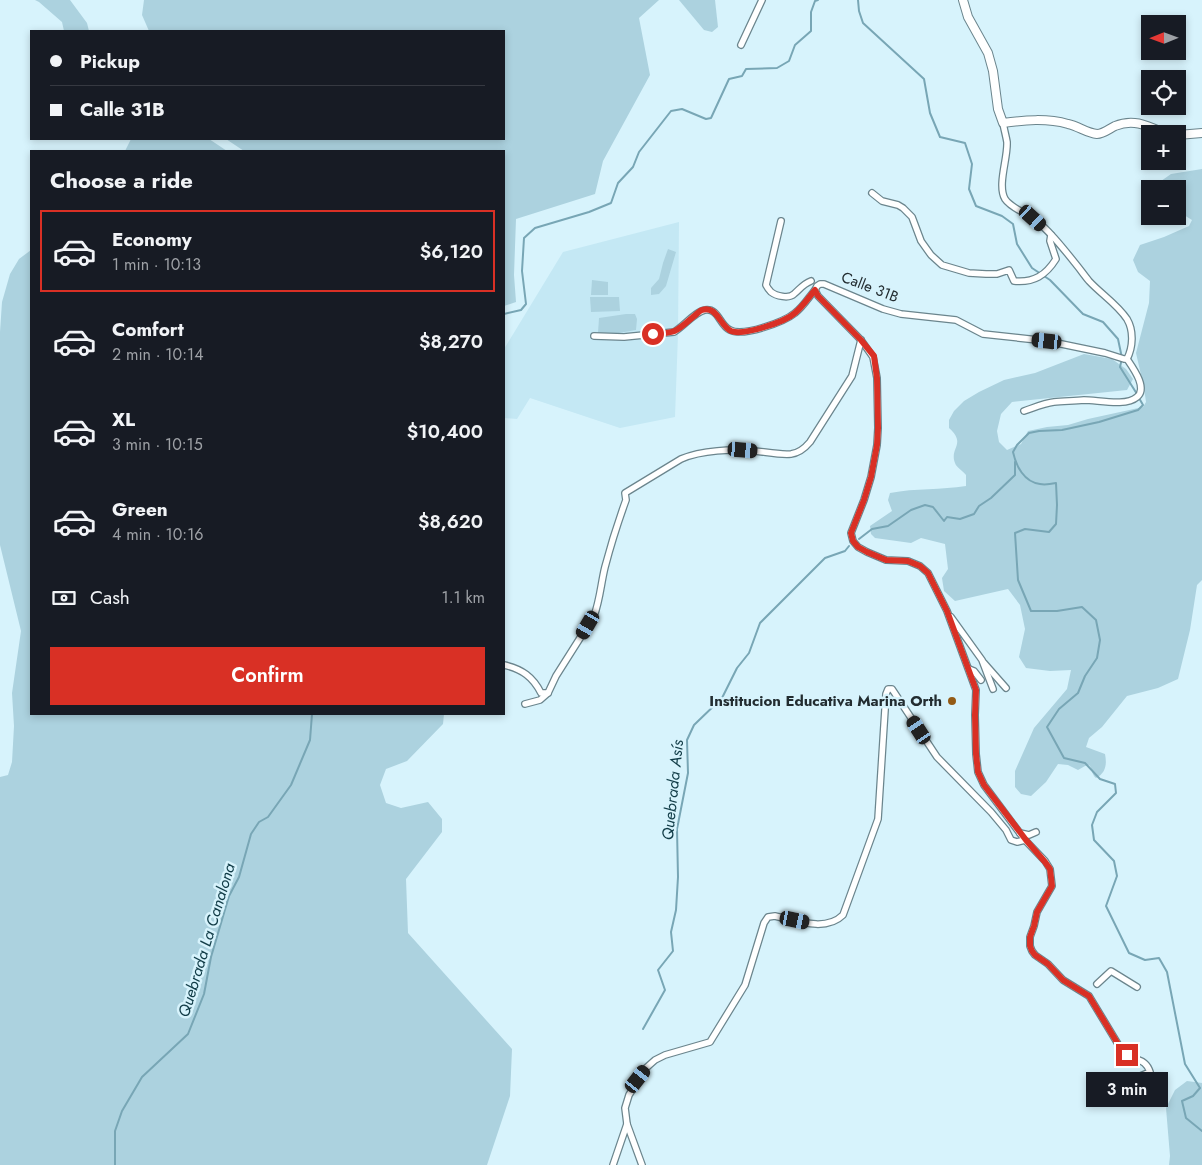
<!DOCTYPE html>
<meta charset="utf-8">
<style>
:root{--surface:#171b24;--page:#20242c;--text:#f1f3f6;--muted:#9ea1a6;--line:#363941;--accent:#d93025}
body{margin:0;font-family:Jost,sans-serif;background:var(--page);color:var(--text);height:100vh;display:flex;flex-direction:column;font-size:19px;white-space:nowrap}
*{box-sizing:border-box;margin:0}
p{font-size:16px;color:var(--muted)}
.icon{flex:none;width:28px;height:28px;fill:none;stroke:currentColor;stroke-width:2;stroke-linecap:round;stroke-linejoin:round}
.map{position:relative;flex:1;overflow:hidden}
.details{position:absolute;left:30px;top:150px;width:475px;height:565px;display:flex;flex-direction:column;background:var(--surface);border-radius:0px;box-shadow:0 2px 8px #0003}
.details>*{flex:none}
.guide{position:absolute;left:30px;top:30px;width:475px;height:110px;border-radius:0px;box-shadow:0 2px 8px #0003;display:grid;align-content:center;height:110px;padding:0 20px;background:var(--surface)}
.needle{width:32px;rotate:269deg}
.buttons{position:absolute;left:1141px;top:15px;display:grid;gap:10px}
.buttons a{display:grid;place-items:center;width:45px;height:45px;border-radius:0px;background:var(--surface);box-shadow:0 2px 8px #0003;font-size:25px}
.end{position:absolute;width:22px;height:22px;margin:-11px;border:6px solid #d93025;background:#fff;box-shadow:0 0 0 2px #fff}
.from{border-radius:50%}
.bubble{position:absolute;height:35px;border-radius:0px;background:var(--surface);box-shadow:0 2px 8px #0003;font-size:16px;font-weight:600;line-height:35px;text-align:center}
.car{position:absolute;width:15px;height:30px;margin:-15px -8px;border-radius:6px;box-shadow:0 0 4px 1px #0007;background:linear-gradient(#222 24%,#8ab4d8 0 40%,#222 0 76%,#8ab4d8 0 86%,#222 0)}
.guide b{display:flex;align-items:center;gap:18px;height:48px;font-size:19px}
.guide b+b{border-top:1px solid var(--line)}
.guide i{width:12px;height:12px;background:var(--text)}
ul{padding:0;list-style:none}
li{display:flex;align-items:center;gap:15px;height:82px;margin:0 10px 8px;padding:0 10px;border:2px solid transparent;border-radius:0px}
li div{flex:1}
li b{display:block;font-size:19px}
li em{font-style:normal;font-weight:600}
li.current{border-color:var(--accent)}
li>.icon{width:45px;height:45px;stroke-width:1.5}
h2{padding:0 20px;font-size:22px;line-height:60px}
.pay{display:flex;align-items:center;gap:12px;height:55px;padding:0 20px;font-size:19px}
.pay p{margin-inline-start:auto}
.action{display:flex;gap:10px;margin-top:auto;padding:10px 20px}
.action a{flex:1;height:58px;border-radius:0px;background:var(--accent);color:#fff;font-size:20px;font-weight:600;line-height:58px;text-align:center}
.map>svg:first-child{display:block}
.built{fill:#c4e8f4}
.green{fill:#acd2df}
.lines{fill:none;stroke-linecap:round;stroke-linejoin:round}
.stream{stroke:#78a6b5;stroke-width:2}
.minor-casing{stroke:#6b858d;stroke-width:8}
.tertiary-casing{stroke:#6b858d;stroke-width:10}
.minor{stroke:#fff;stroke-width:5.5}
.tertiary{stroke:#fff;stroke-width:8}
.route{stroke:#d93025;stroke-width:6}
.poi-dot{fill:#935a15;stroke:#d7f3fc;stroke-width:2}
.labels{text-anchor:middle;stroke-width:5;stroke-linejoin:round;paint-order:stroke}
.street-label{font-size:15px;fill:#222c30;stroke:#d7f3fc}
.poi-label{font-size:15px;font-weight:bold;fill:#222c30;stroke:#d7f3fc;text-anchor:end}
.water-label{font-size:16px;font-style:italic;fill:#113c47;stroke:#d7f3fc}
</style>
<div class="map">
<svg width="1202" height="1165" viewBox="0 0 1202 1165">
<rect width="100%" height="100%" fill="#d7f3fc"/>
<polygon class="built" points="679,222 678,334 675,417 620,428 530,398 517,419 504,418 504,349 563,252"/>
<g class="green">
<polygon points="35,0 70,0 87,23 89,31 64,31 62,22 39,2"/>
<polygon points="144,0 659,0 639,18 650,75 603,161 595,194 516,219 514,275 516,302 504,306 504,151 244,151 226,139 504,139 504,31 149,31 142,15"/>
<polygon points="679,0 715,0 718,27 712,32 704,30"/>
<polygon points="131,139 209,139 227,151 125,151"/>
<path d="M1202,169V580L1197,585L1190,630L1178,679L1158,688L1127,696L1102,727L1089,738L1086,747L1105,754C1107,764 1106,773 1096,778C1091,774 1093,769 1089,765L1085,766L1078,770L1068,765L1058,764L1046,782L1031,796L1021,794L1015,787V771L1034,728L1067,689L1071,670L1050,671L1026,668L1019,657L1025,629L1020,605L1008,589L955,601L944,591L942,578L948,569L945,544L921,538L911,543L875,538L871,534L870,526L892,511L888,500L890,493C916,488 941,490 966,486V475C963,471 956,467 955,463C949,448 967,444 949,428V420L954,411L964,401L979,392L1004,380L1035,373L1084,354L1112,359L1126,369L1133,379L1127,390L1012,402L1001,414L997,431L999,442L1007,450L1021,444L1028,431L1047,427L1068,425L1088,419L1143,407L1146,402L1144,388L1136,353L1149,303L1150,281L1138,272L1133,260L1140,245L1164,237L1189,226L1192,220L1184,215L1178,216V189H1153L1154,186L1171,174Z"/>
<polygon points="668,249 676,252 666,286 659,294 651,295 651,288 659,279 663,263"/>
<polygon points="31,250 31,714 444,714 443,724 407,761 386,769 380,785 386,803 401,808 428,802 442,819 442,832 406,879 408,933 512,1049 510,1096 487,1165 0,1165 0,777 8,775 12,762 14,726 12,693 21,631 0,545 0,332 2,302 10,274 19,259"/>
<polygon points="592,280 608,282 608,295 591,295"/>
<polygon points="590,297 619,297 620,311 591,312"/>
<polygon points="626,314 635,314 637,319 636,330 613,334 598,333 599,318"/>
<polygon points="1187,1081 1202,1083 1202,1165 1169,1165 1170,1156 1166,1108 1175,1090"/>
</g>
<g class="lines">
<g class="stream">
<polyline points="858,0 859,11 863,23 924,79 930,113 940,137 965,143 972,164 969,189 976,206 1002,216 1013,224 1017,244 1032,268 1050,280 1083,314 1103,322 1118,339 1122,358 1120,367 1137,394"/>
<polyline points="504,314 521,310 526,304 522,271 524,238 535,228 589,212 611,203 618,183 633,167 639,152 671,111 682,109 706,119 711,118 729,79 742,76 746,69 777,68 789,61 795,45 811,31 811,12 815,1 818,0"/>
<path d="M1139,398L1143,405L1138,410L1099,422L1062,430L1039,431L1029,433L1017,445L1013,452C1016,466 1024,482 1040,484C1045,485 1051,484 1056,483L1057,505L1056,524L1049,532L1025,529L1015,533L1018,580L1031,611H1057L1082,607L1096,620L1100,640L1097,658L1085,676L1078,693L1059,709L1047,727L1064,758L1085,763L1100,779L1115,784L1116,793L1097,812L1092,825L1094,840L1114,861L1117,876L1106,906L1129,953L1145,960L1159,958L1167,972L1185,1064L1200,1088L1193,1096L1182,1101L1186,1118L1202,1131"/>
<polyline points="859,539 872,529 888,526 911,510 925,505 933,507 944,521 947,517 960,519 974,514 979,506 991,498 1015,475 1015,462"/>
<polyline points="643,1029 665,990 658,970 673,951 671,932 676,910 678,877 677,829 688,773 687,740 694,725 722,698 737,668 749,653 760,623 825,558 845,551 849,546"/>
<polyline points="115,1165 115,1131 122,1111 142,1077 188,1034 204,994 211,957 229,896 239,877 251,834 259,822 268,817 291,785 310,740 312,714"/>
</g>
<defs>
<g id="minor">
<polyline points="741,45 762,0"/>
<path d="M1003,123C1004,129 1006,136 1007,142C1008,158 997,185 1005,199C1011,208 1024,212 1033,218C1049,230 1063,248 1075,263C1080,269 1084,275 1089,281C1101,294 1117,304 1127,319C1134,331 1133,347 1127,359H1124L1105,353L1047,341L983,334L956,320L901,314L883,309L824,284H820L817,286L815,290L818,296L861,340L873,357L877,378L878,428L877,445L871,477L864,500L851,533L853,541L858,547L867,552L886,560L908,561L920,566L928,573L947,611L976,690L975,715L976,754L978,772L984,785L1025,840L1045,861L1050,869L1052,886L1037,912L1034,926L1030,937V946L1032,951L1035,955L1048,964L1063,980L1089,996L1121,1049C1122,1050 1127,1054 1128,1055C1137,1061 1146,1059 1150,1072L1138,1077"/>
<path d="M872,193L882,201L898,205L903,208L912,217L921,241L931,255L942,265L969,273L986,274H997L1009,270L1014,281C1034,283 1046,275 1056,259L1050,241L1051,235"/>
<path d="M781,221L766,285C767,287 769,290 771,292C776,296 789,299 794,294C800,289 803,284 811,281"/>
<path d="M594,336L624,337L674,332C683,327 696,311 705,310C719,308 719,325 730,330C743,337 784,322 795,313C803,307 809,297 815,290"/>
<path d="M1024,411C1033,408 1044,403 1054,402C1063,401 1074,401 1084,400C1098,400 1126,407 1137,397C1148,388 1133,368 1127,359"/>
<polyline points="951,617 982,660 993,689"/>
<polyline points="984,663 1006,688"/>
<path d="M504,665C522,669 533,677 541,693H548"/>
<polyline points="969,669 974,671 981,680"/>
<path d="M525,704L540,700L548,693L556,676L594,616C600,600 601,583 605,567C611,544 618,522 626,500L625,493L681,459C702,450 732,449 755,451C766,452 779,455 791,454C799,453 805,448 810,442L852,376L861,340"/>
<polyline points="1020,833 1029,835 1036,832"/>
<polyline points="1097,984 1111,971 1137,987"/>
<polyline points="627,1124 642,1165"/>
<path d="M613,1165L627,1124L625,1108L629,1095L646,1068L655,1060L665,1055L710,1042L745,985L764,923L768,917L775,916C797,921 826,932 843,915L878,819L886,694L888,689H892L937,757L991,812L1006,830L1011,840L1017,842L1025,840"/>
</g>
<g id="tertiary">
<path d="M963,0L968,17L988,53L993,71L998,109L1003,123C1025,120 1047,118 1068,124C1078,126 1087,133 1097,134C1103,134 1109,129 1115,126C1134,118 1148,126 1166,134"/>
<polyline points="1178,135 1202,133"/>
</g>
</defs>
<use href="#minor" class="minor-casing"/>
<use href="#tertiary" class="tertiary-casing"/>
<use href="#minor" class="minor"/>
<use href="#tertiary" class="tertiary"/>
</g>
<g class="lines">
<path class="route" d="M653,334C676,333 676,332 693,317C696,315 699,311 702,310C717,305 720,326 731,331C743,336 785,322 795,313C803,306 809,297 815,290L818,296L861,340L874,356L877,378L878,428L877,445L871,477L864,500L851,533L853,541L858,547L867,552L886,560L908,561L920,566L928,573L947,611L976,690L975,715L976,754L978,772L984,785L1026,840L1045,862L1050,869L1052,886L1037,912L1034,926L1030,937V946L1032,951L1035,955L1048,964L1063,980L1089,996L1121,1049L1127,1055"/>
</g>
<circle class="poi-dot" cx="952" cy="701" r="5"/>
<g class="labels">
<g class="street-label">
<text transform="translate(870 287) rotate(21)" y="5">Calle 31B</text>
</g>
<g class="poi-label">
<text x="942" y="706">Institucion Educativa Marina Orth</text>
</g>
<g class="water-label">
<text transform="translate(672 790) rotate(-84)" y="6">Quebrada Asís</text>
<text transform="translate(206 940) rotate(-73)" y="6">Quebrada La Canalona</text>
</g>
</g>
</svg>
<div class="buttons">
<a><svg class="needle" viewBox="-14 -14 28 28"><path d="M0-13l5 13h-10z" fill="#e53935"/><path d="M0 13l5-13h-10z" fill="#9ea1a6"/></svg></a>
<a><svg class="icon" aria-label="locate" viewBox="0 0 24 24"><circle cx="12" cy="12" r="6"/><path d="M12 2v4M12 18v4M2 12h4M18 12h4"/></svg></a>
<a>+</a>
<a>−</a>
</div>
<i class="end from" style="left:653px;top:334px"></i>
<i class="end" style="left:1127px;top:1055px"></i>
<div class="bubble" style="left:1086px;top:1072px;width:82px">3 min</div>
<i class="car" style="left:1033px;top:218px;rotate:132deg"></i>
<i class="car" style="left:1047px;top:341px;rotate:276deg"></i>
<i class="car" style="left:743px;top:450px;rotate:95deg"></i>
<i class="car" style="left:588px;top:625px;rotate:210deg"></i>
<i class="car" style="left:919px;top:730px;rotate:327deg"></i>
<i class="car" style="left:795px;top:920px;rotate:102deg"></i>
<i class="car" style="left:638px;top:1079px;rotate:38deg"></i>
<div class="guide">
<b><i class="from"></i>Pickup</b>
<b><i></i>Calle 31B</b>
</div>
<section class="details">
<h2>Choose a ride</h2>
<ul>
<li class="current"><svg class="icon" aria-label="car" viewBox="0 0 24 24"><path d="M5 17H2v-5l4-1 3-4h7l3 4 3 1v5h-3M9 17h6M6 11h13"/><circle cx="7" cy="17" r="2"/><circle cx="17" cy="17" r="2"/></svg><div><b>Economy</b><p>1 min · 10:13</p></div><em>$6,120</em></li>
<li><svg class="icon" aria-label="car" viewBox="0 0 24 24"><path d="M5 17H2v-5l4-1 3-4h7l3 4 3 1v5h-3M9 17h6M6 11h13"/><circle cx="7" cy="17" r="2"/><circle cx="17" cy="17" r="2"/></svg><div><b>Comfort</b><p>2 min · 10:14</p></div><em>$8,270</em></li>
<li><svg class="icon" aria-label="car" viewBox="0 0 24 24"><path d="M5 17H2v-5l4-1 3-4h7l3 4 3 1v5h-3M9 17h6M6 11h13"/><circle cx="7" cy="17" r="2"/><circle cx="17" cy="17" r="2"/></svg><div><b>XL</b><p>3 min · 10:15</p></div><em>$10,400</em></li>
<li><svg class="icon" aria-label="car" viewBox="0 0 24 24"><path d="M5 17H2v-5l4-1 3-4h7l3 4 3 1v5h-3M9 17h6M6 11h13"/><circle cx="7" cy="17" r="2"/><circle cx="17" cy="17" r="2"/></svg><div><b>Green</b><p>4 min · 10:16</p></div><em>$8,620</em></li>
</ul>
<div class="pay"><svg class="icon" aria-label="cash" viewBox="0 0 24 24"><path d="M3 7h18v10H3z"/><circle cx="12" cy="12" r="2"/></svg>Cash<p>1.1 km</p></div>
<div class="action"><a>Confirm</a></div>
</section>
</div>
